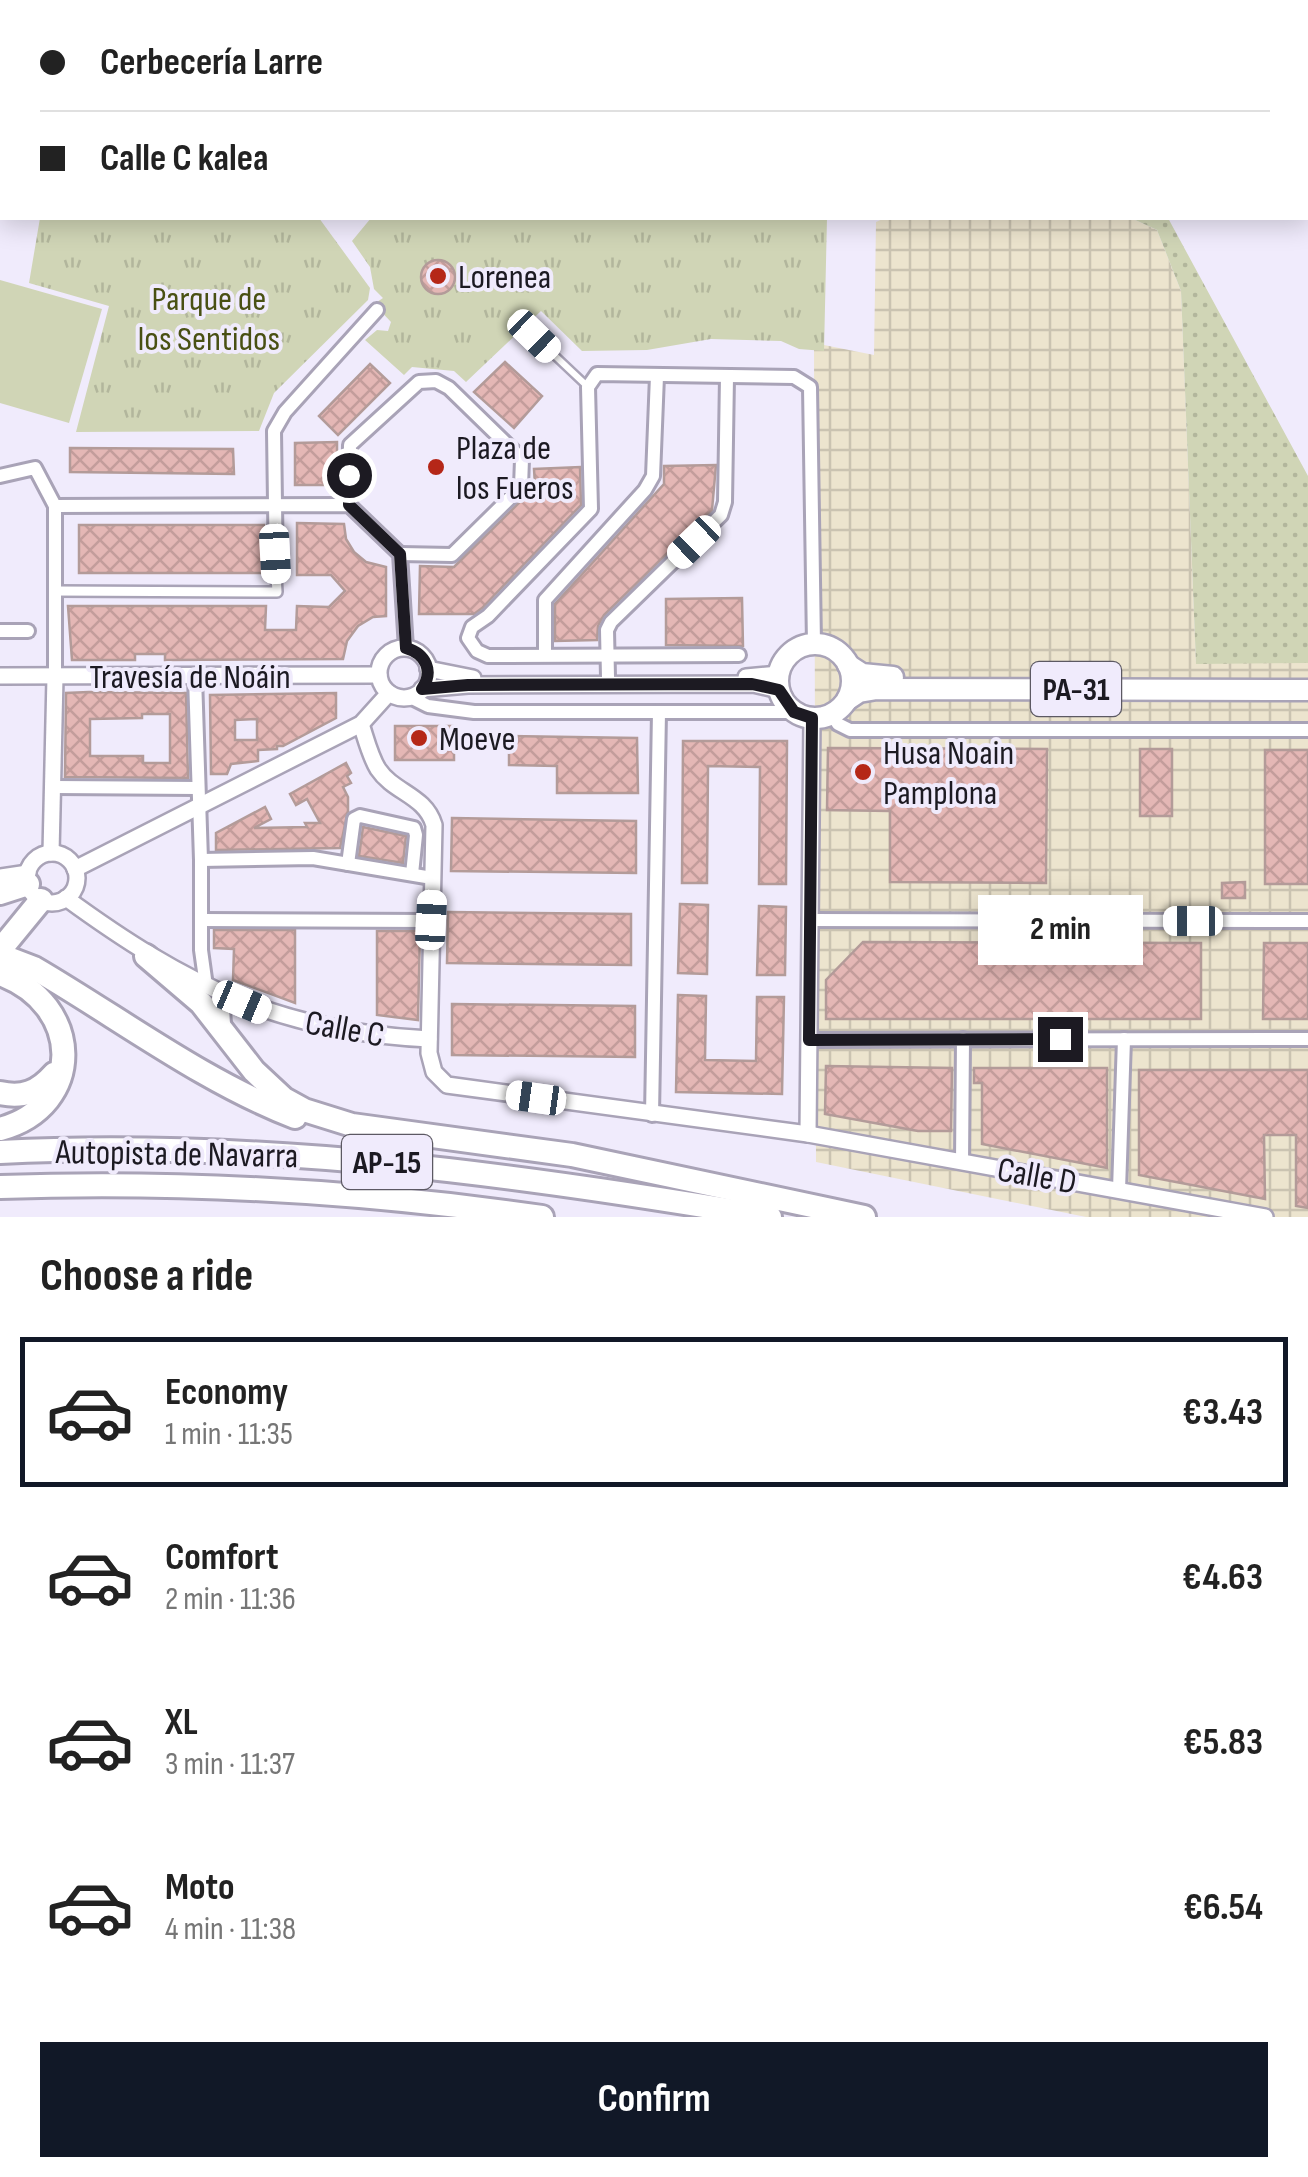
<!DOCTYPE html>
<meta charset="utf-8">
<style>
:root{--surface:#fff;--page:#f6f6f6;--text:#222;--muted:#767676;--line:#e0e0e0;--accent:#111827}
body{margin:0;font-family:"Sofia Sans Condensed",sans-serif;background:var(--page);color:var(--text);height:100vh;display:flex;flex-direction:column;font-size:38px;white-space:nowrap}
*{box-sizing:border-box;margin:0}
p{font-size:32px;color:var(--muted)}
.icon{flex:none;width:55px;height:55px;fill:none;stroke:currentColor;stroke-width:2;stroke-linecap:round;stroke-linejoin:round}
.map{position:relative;height:1217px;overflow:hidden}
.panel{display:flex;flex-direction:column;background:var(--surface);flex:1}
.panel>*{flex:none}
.banner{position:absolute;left:0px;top:0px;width:1310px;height:220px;box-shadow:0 5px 25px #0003;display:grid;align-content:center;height:220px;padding:0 40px;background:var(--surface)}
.end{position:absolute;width:45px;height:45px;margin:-22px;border:12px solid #1c1a22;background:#fff;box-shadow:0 0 0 5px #fff}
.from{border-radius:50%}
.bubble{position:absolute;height:70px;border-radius:0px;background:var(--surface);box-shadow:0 5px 25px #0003;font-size:32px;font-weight:700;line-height:70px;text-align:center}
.car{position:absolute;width:30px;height:60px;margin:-30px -15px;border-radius:12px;box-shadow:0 0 8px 2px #0007;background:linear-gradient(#fff 24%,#345 0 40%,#fff 0 76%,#345 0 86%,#fff 0)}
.banner b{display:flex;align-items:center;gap:35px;height:95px;font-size:38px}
.banner b+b{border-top:2px solid var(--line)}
.banner i{width:25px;height:25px;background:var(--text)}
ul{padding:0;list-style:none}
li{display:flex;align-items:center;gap:30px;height:150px;margin:0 20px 15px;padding:0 20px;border:5px solid transparent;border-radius:0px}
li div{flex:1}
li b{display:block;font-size:38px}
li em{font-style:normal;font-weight:700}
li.selected{border-color:var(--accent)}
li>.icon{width:90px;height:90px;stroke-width:1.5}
h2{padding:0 40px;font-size:45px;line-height:120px}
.action{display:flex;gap:20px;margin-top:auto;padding:20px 40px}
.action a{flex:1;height:115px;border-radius:0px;background:var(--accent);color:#fff;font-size:40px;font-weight:700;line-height:115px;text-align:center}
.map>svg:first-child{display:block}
.built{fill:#e8dffc}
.industrial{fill:url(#industrial-grid)}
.grass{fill:url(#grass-dots)}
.park{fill:url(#park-tufts)}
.garden{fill:#d0d5b6}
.building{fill:url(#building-cross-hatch);stroke:#b39b99;stroke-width:2.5;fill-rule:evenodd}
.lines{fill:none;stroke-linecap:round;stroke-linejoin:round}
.service-casing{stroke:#a9a3b7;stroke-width:11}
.pedestrian-casing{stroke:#a9a3b7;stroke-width:14}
.minor-casing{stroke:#a9a3b7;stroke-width:18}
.tertiary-casing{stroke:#a9a3b7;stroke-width:20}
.trunk-casing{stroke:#a9a3b7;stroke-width:25}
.motorway-casing{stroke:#a9a3b7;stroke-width:28}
.service{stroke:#fff;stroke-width:6}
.pedestrian{stroke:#fff;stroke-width:9}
.minor{stroke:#fff;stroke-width:12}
.tertiary{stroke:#fff;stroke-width:15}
.trunk{stroke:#fff;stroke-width:20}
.motorway{stroke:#fff;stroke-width:22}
.route{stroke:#1c1a22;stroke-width:12}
.poi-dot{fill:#b52718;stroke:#f0ebfc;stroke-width:4}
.labels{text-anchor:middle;stroke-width:8;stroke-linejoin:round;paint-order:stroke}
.shield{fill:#f0ebfc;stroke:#5c5963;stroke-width:2.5}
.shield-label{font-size:32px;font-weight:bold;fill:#1c1a22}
.poi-label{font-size:35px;fill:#1c1a22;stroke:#f0ebfc;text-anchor:start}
.park-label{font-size:35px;fill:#495013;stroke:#f0ebfc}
.street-label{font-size:35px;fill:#1c1a22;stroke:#f0ebfc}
</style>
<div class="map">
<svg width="1308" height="1217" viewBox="0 0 1308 1217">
<defs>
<pattern id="industrial-grid" width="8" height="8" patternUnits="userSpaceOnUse" patternTransform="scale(2.5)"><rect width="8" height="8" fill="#ece4ce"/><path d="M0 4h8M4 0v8" fill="none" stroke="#cac3b1"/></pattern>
<pattern id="grass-dots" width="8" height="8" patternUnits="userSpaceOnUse" patternTransform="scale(2.5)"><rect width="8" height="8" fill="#d0d5b6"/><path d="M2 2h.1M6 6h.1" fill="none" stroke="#b2b69c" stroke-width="1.8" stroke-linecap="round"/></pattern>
<pattern id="park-tufts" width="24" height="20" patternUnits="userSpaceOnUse" patternTransform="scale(2.5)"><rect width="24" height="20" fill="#d0d5b6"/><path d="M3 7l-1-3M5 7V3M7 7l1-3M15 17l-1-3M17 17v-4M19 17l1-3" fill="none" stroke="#b2b69c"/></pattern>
<pattern id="building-cross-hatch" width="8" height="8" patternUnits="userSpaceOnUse" patternTransform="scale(2.5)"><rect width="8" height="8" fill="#e4b7b5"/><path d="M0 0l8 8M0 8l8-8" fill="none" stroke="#c39d9b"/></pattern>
</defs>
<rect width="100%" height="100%" fill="#f0ebfc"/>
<g class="built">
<polygon points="0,0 697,0 2,2 0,139"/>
<polygon points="803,0 1308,0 1308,93 1308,2"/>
</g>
<polygon class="industrial" points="885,218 1131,218 1157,230 1181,291 1196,663 1308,663 1308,1217 1086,1217 816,1162 814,343 874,355 876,222"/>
<polygon class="grass" points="1131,218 1168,218 1308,476 1308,663 1196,664 1181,291 1157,230"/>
<g class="park">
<polygon points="40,218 319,218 370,288 368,300 274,393 259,431 76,432 109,306 29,283"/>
<polygon points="371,218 827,218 824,351 799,349 781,341 711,339 647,350 582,351 541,311 466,382 454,371 412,367 404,375 365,340 377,330 388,331 391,322 374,304 383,298 374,289 370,267 352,241"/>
</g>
<polygon class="garden" points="0,280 102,309 69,423 0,403"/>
<g class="building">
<circle cx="438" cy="277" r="17"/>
<polygon points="505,362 542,396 514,428 474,392"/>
<polygon points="370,364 390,383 338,435 319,416"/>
<polygon points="337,442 337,485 295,485 295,443"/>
<polygon points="70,448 233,449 234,474 70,472"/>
<polygon points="716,465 712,510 604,615 598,626 597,640 555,641 555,604 664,484 664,466"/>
<polygon points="580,467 581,505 482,608 474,614 419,614 420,566 454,567 459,562 528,494 535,485 534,469"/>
<polygon points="297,523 344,524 346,539 354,552 366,562 386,567 386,616 373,617 358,626 347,641 343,659 165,660 165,654 135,654 135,660 72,660 68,606 266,606 265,630 296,630 297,606 329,607 345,591 331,575 297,575"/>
<rect x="79" y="525" width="185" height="48"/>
<polygon points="742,598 743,646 666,645 666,599"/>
<path d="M89,692L186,693L188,778L65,777L66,693ZM142,714H170V763H143V756H90V719L142,718Z"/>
<path d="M336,693V718L283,746H277V749L258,750V761L231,764L227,774H211L210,695ZM257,719V740H235V720Z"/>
<rect x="395" y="726" width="59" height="34"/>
<polygon points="509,736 637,738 638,793 557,793 557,766 509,765"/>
<polygon points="683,741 787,741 786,884 759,884 760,767 708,766 707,883 682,883"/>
<polygon points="828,748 1047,749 1046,883 890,882 890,811 827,810"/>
<rect x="1140" y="749" width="32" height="67"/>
<rect x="1265" y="750" width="43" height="134"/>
<polygon points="346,763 351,773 347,776 351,783 343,787 348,797 348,811 340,848 216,850 216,833 265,807 271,819 254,828 307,827 305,823 320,823 307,799 296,805 290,794"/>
<polygon points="452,818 636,821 636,873 451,871"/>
<polygon points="363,827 406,836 403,863 359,856"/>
<polygon points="1245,882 1245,898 1222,898 1222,883"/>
<polygon points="680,904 708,905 707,974 678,973"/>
<polygon points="759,906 786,907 785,975 757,975"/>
<polygon points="448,912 631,914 631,965 447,963"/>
<polygon points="214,930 295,930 295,1003 233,980 234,949 214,948"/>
<polygon points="377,931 420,931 418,1020 377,1015"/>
<polygon points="863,942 1201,943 1201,1019 826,1019 826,980"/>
<polygon points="1264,943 1308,943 1308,1019 1263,1019"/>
<polygon points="678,995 706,996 705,1060 756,1061 757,997 784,997 782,1094 676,1092"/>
<polygon points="452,1004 635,1006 635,1057 452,1055"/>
<polygon points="826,1066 952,1068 951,1131 918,1131 825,1114"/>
<polygon points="974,1068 1107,1068 1107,1168 982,1144 982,1083 974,1083"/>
<polygon points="1139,1070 1308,1070 1308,1208 1296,1206 1296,1135 1264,1135 1265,1199 1139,1175"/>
</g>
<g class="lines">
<defs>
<g id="service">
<polyline points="913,0 922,0"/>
<polyline points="637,2 652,0"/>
<polyline points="0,114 2,113"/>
<polyline points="534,336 587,386"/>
</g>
<polyline id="pedestrian" points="55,591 277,592 276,575"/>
<g id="minor">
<polyline points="0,476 35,468 55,506 55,677"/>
<polyline points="349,505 350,445 419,382 436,381 449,388 522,459 521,487 452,555 400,554"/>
<polyline points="55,506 349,505 400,554 406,648"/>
<polyline points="276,575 274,431 285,412 377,310"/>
<polyline points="0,631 28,631"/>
<polyline points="545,655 545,600 645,490 653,476 657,376"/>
<polyline points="739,655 488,656 477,651 468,638 472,627 488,616 591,509 588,387 597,374 794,377 810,387 814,644"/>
<polyline points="195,677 201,860 201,950 206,986"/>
<polyline points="608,677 607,630 611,622 721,515 725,502 727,377"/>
<polyline points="410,697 428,706 474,712 794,712"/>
<polyline points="832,714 838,724 850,730 1308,730"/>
<polyline points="55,787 198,788"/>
<polyline points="201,860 313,858 432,878"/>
<polyline points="348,864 354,819 360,816 414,828 416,835 412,874"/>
<polyline points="201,920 431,921"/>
<polyline points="809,920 1308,921"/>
<polyline points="809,1040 1308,1039"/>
<polyline points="652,1115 659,712"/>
<polyline points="962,1162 963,1039"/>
<polyline points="1119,1190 1124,1039"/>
</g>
<g id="tertiary">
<circle cx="404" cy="673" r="25"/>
<polyline points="428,669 473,678"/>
<polyline points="0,676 379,675"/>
<polyline points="746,677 779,674"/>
<polyline points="422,689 468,685 753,684 779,690"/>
<path d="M361,724C366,739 370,756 378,769C394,793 425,795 434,825L429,1053L434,1072L447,1085L808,1134L1265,1217"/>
<polyline points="51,853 55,677"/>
<circle cx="52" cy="878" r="25"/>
<polyline points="75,869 361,724 389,693"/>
<polyline points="0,877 28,873"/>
<path d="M66,898C185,985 279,1032 429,1039"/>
<polyline points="808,1134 812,718"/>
</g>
<g id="trunk">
<circle cx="815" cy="681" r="37"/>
<polyline points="848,665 862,674 893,677"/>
<polyline points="847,700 859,692 877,689 1308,690"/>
</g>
<g id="motorway">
<polyline points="0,893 28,884"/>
<polyline points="0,950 41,900"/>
<path d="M0,955L34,968C118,1017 204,1082 295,1117"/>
<polyline points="146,956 201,1003 254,1071 284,1099 304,1110 352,1125 572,1155 864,1217"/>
<path d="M0,974C83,1004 86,1106 0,1129"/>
<polyline points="219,1025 218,1008 223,1002 236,999"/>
<path d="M0,1093C23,1098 38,1092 54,1074"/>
<path d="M0,1152C259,1139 516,1174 770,1217"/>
<path d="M0,1187C181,1181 362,1191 542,1217"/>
</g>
</defs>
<use href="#service" class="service-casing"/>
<use href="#pedestrian" class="pedestrian-casing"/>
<use href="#minor" class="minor-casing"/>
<use href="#tertiary" class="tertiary-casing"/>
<use href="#trunk" class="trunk-casing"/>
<use href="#motorway" class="motorway-casing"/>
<use href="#service" class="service"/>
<use href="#pedestrian" class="pedestrian"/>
<use href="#minor" class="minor"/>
<use href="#tertiary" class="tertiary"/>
<use href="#trunk" class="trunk"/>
<use href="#motorway" class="motorway"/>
</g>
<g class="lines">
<path class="route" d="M349,475V505L400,554L406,648C426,654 434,671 422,689L468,685L752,684L779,690L794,712L812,718L809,1040L1060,1039"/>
</g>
<g class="poi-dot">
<circle cx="438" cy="276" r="10"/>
<circle cx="436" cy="467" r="10"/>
<circle cx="419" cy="738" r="10"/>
<circle cx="863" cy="772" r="10"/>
</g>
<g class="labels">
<g class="shield">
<rect x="1031" y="662" width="90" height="54" rx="8"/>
<rect x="342" y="1135" width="90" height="54" rx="8"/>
</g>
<g class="shield-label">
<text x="1076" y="700">PA-31</text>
<text x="387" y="1173">AP-15</text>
</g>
<g class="poi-label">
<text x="458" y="288">Lorenea</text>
<text x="456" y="459">Plaza de<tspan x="456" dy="40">los Fueros</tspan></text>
<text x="439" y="750">Moeve</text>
<text x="883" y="764">Husa Noain<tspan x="883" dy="40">Pamplona</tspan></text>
</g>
<g class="park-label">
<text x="209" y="310">Parque de<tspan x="209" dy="40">los Sentidos</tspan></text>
</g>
<g class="street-label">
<text x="190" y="688">Travesía de Noáin</text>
<text transform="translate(345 1028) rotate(10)" y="12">Calle C</text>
<text transform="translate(177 1153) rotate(1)" y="12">Autopista de Navarra</text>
<text transform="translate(1037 1175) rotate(10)" y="12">Calle D</text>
</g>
</g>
</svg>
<i class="end from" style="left:349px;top:475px"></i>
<i class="end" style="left:1060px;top:1039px"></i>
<div class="bubble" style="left:978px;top:895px;width:165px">2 min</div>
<i class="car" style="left:534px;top:336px;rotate:134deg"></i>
<i class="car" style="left:694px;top:542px;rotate:226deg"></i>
<i class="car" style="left:275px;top:554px;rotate:177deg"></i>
<i class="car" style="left:431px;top:920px;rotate:3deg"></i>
<i class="car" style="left:1193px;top:921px;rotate:270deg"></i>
<i class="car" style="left:242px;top:1002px;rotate:113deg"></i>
<i class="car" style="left:536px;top:1098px;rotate:278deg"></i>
<div class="banner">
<b><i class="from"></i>Cerbecería Larre</b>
<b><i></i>Calle C kalea</b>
</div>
</div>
<section class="panel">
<h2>Choose a ride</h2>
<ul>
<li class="selected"><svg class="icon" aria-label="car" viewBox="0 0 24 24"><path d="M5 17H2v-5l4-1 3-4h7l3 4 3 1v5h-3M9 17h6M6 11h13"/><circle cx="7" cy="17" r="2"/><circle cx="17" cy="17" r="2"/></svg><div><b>Economy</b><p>1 min · 11:35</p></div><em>€3.43</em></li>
<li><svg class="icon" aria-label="car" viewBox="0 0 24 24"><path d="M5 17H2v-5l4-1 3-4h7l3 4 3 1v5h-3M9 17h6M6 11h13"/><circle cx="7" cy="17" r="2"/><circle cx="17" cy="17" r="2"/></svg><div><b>Comfort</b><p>2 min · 11:36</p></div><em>€4.63</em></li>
<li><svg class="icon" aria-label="car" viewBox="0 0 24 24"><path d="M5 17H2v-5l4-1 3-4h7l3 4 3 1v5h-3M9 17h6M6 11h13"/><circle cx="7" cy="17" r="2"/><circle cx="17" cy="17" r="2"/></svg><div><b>XL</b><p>3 min · 11:37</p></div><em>€5.83</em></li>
<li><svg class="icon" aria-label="car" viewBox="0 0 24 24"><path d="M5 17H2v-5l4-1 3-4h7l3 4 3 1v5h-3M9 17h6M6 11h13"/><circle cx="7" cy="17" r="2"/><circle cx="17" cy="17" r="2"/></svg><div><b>Moto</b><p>4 min · 11:38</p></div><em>€6.54</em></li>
</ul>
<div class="action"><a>Confirm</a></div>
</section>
